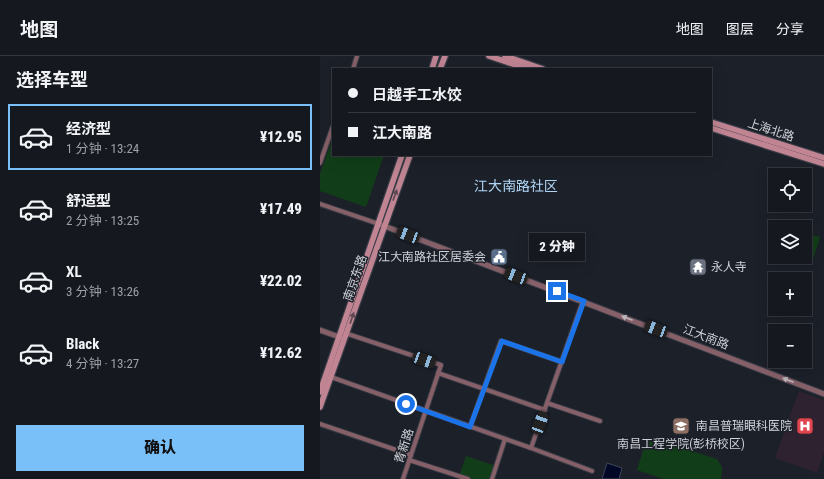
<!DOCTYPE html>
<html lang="zh">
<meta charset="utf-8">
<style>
:root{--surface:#15181f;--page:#22252c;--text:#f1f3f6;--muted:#9da0a4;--line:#34373d;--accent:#79bff8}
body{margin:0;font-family:"Roboto Condensed","Noto Sans SC",sans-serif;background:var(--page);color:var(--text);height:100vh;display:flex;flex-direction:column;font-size:15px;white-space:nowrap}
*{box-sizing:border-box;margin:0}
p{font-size:13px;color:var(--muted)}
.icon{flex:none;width:22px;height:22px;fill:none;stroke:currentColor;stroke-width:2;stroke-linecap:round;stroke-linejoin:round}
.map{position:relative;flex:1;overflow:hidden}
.side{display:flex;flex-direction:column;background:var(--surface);width:320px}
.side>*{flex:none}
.hud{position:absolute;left:12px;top:12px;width:380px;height:88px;border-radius:0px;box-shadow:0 4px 16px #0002,0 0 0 1px var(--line);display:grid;align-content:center;height:88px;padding:0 16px;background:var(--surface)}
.controls{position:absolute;left:448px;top:112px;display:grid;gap:8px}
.controls a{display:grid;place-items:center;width:44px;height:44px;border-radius:0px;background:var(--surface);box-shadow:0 4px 16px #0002,0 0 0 1px var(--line);font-size:20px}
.end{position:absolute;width:18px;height:18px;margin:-9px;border:5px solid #1a73e8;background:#fff;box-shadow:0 0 0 2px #fff}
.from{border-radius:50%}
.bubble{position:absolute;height:28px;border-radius:0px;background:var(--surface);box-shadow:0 4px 16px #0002,0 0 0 1px var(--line);font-size:13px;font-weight:800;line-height:28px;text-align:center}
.car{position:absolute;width:12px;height:24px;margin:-12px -6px;border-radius:5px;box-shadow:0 0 3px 1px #0007;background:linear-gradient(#222 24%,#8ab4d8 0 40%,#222 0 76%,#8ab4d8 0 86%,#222 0)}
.hud b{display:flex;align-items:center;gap:14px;height:38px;font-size:15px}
.hud b+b{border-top:1px solid var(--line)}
.hud i{width:10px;height:10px;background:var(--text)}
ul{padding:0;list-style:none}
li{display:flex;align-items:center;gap:12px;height:66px;margin:0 8px 6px;padding:0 8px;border:2px solid transparent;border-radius:0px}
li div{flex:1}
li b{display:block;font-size:15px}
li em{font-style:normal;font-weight:800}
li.selected{border-color:var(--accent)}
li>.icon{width:36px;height:36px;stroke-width:1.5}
h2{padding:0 16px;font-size:18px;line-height:48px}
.button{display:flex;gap:8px;margin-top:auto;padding:8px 16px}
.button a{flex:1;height:46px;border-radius:0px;background:var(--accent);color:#111;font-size:16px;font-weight:800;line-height:46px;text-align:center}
header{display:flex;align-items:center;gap:24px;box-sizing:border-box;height:56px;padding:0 20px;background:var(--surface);border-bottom:1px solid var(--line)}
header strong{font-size:19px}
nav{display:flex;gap:22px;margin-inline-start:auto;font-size:14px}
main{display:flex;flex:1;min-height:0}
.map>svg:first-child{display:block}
.medical{fill:#2e2230}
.green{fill:#113e18}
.water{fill:#000826;stroke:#3e455b}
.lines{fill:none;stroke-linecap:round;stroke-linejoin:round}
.minor-casing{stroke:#393c45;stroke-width:6}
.tertiary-casing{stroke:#393c45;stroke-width:7}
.secondary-casing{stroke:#393c45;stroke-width:8}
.minor{stroke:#866069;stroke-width:4}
.tertiary{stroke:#866069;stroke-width:5}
.secondary{stroke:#c08493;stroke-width:5.5}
.oneway{fill:#5e4853}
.oneway2{fill:#bdb6bc}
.route{stroke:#1a73e8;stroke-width:5}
.labels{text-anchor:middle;stroke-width:3;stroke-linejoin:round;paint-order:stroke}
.street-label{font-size:12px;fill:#cfd2d8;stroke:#1c2029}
.poi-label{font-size:12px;fill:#cfd2d8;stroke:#1c2029;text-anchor:end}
.quarter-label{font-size:14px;fill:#afd5f5;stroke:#1c2029}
</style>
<header>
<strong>地图</strong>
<nav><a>地图</a><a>图层</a><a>分享</a></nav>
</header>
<main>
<section class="side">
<h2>选择车型</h2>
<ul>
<li class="selected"><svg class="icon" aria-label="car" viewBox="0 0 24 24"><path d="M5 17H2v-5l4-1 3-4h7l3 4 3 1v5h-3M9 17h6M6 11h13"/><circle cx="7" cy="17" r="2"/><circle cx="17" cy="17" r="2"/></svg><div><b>经济型</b><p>1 分钟 · 13:24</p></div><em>¥12.95</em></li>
<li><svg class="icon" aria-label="car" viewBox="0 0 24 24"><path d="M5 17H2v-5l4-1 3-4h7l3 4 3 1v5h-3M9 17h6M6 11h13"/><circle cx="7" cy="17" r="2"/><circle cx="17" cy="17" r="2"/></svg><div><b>舒适型</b><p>2 分钟 · 13:25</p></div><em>¥17.49</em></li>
<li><svg class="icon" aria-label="car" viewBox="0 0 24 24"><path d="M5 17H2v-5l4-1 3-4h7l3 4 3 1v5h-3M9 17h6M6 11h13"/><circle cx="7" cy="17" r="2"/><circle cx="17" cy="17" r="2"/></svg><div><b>XL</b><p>3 分钟 · 13:26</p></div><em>¥22.02</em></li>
<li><svg class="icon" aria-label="car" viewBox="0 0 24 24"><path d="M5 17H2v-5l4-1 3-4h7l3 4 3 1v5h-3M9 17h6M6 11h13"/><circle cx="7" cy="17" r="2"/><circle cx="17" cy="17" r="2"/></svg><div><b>Black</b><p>4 分钟 · 13:27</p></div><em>¥12.62</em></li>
</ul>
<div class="button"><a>确认</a></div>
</section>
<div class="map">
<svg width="504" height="423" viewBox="0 0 504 423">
<rect width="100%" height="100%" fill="#1c2029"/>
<polygon class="medical" points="479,335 504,344 504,396 497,417 455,402"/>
<g class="green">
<polygon points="13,81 13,99 64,99 46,151 0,135 0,118"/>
<polygon points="485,177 500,181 492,207 476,202 485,201"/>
<polygon points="327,381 397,403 402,411 401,423 344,423 317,414"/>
<polygon points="146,400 176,410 172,423 148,423 139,420"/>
</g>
<polygon class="water" points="287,407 302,412 299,423 282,423"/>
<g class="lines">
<defs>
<g id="minor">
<polyline points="33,13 37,0"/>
<polyline points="0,107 13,70"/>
<polyline points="0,148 59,168"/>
<polyline points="25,277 121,309 83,423"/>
<polyline points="118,317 225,354"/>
<polyline points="11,321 211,392 263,245"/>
<polyline points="227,347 280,365"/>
<polyline points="0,368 91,399"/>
<polyline points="150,371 181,285 242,306"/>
<polyline points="211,392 272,415"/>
<polyline points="89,404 148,423"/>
<polyline points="172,423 185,383"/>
</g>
<g id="tertiary">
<polyline points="59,168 504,338"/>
<polyline points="0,274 22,282"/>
</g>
<g id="secondary">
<polyline points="169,0 208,13"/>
<polyline points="185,0 223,13"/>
<polyline points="112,13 116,0"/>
<polyline points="120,13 125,0"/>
<polyline points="391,66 504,102"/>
<polyline points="391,72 504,108"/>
<polyline points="0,336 82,99"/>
<polyline points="0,351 90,99"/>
</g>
</defs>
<use href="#minor" class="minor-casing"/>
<use href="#tertiary" class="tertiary-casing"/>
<use href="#secondary" class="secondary-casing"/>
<use href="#minor" class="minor"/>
<use href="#tertiary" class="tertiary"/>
<use href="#secondary" class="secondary"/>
</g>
<defs><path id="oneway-solid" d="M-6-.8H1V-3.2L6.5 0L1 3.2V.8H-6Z"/></defs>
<g class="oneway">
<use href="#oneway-solid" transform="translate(75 139) rotate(-70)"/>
<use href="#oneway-solid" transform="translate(32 262) rotate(-71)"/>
</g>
<g class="oneway2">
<use href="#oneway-solid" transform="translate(307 262) rotate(-159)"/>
<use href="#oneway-solid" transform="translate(468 324) rotate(-159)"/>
</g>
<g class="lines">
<polyline class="route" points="86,348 150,371 182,285 242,306 264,245 237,235"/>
</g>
<defs>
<symbol id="civic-square" viewBox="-11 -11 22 22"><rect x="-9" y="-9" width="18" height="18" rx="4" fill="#5c6f8a" stroke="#1c2029"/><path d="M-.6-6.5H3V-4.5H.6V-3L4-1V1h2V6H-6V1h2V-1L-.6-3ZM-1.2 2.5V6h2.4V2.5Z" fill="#fff"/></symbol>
<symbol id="temple-square" viewBox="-11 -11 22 22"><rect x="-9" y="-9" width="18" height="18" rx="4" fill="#6b7280" stroke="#1c2029"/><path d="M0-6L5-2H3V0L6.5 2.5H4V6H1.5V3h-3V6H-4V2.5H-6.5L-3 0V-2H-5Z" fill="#fff"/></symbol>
<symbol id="university-square" viewBox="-11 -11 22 22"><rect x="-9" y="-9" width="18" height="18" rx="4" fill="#8d6e63" stroke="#1c2029"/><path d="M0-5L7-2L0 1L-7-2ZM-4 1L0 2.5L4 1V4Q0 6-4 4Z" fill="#fff"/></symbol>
<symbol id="hospital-square" viewBox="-11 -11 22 22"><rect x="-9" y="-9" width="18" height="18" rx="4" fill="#e0444e" stroke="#1c2029"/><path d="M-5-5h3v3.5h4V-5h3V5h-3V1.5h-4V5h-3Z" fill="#fff"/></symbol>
</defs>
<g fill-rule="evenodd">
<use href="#civic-square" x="169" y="191" width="20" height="20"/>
<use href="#temple-square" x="368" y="201" width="20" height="20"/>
<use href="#university-square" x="351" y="360" width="20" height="20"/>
<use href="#hospital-square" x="475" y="360" width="20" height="20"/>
</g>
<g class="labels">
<g class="street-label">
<text transform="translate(451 74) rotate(18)" y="4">上海北路</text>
<text transform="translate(35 222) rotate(-71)" y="4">南京东路</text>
<text transform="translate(386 281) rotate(21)" y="4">江大南路</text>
<text transform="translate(84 390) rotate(-72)" y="4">青新路</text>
</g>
<g class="poi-label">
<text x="166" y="205">江大南路社区居委会</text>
<text x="391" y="215" text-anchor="start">永人寺</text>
<text x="472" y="374">南昌普瑞眼科医院</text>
<text x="361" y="392" text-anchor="middle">南昌工程学院(彭桥校区)</text>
</g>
<g class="quarter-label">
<text x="196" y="135">江大南路社区</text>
</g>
</g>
</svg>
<div class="controls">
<a><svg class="icon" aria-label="locate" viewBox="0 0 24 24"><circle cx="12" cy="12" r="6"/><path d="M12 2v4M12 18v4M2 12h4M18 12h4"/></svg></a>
<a><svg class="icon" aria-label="layers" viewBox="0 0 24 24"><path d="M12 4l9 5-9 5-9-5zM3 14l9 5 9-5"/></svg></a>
<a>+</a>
<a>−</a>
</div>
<i class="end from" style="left:86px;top:348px"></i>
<i class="end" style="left:237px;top:235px"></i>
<div class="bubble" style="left:209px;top:177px;width:56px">2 分钟</div>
<i class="car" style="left:88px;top:179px;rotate:291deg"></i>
<i class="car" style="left:196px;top:220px;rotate:291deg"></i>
<i class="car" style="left:336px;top:273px;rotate:291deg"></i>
<i class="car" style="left:104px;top:304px;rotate:110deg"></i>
<i class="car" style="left:220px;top:367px;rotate:20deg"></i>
<div class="hud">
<b><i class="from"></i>日越手工水饺</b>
<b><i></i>江大南路</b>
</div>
</div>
</main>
